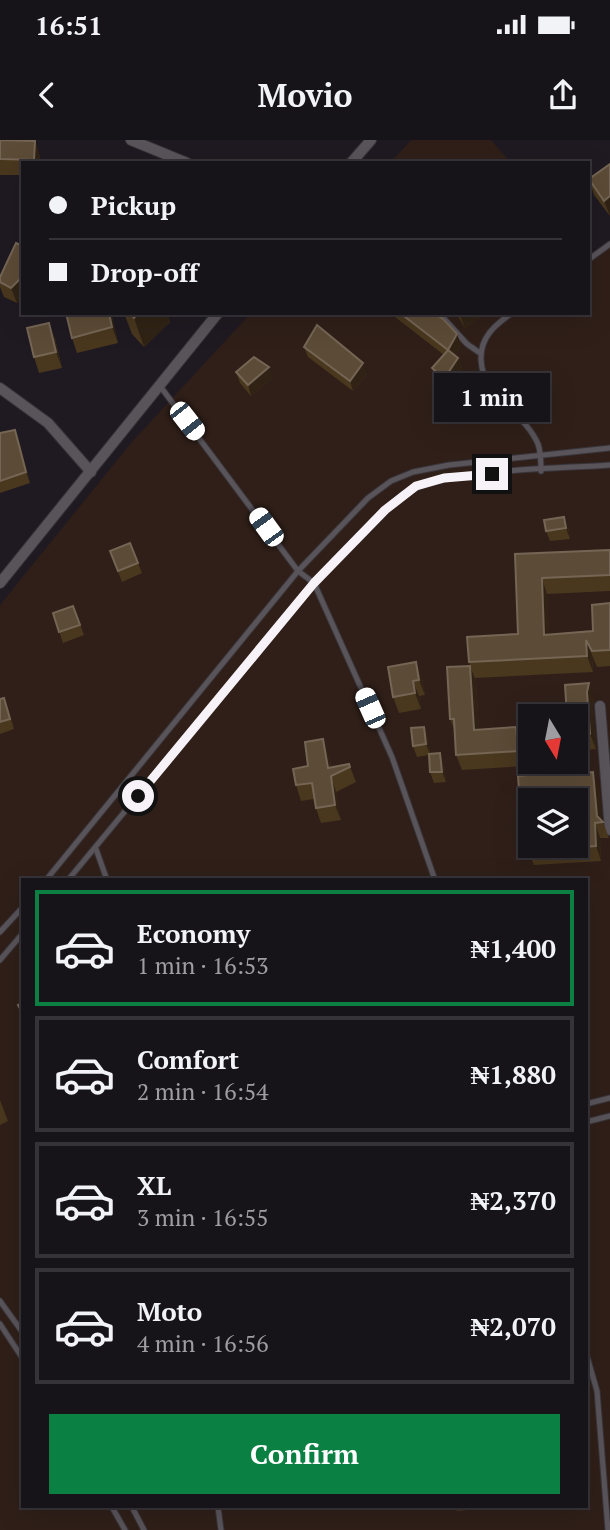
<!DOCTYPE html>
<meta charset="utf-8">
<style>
:root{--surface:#171419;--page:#201d22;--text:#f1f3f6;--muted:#9e9ea2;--line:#363338;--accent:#0b8043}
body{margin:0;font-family:"PT Serif",serif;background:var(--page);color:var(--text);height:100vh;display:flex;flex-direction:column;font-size:26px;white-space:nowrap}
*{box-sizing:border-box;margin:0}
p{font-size:23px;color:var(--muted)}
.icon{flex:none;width:38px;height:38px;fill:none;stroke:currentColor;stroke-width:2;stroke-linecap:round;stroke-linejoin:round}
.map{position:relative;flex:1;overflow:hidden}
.side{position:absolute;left:21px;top:738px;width:567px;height:630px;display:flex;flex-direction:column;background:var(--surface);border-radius:0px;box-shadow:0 7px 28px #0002,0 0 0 2px var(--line)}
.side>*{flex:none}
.guide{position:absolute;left:21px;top:21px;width:569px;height:154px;border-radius:0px;box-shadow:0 7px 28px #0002,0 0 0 2px var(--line);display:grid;align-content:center;height:154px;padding:0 28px;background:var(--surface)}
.needle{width:46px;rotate:170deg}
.controls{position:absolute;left:518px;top:564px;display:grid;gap:14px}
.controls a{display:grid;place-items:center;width:70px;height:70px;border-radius:0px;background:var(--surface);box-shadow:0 7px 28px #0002,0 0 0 2px var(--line);font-size:35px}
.end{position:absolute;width:32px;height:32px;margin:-16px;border:9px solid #f6f2f7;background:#111;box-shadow:0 0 0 4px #111}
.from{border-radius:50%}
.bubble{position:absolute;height:49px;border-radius:0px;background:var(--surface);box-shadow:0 7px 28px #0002,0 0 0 2px var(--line);font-size:23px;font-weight:700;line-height:49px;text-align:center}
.car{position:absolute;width:21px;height:42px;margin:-21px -10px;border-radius:9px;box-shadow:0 0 5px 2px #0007;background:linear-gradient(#fff 24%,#345 0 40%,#fff 0 76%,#345 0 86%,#fff 0)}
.guide b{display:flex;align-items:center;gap:24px;height:66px;font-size:26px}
.guide b+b{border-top:2px solid var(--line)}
.guide i{width:18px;height:18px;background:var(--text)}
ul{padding:12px 0 0;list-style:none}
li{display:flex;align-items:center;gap:21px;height:116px;margin:0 14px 10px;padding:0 14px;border:4px solid var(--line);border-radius:0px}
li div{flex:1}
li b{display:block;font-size:26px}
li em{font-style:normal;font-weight:700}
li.on{border-color:var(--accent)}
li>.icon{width:63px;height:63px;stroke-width:1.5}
.cta{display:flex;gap:14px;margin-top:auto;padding:14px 28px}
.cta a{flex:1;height:80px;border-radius:0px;background:var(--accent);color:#fff;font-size:28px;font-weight:700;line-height:80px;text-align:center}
.status{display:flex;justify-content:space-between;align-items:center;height:49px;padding:0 35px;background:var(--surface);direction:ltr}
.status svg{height:19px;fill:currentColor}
header{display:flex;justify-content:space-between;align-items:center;height:91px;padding:0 28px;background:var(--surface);font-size:32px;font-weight:700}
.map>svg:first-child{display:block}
.education{fill:#301f19;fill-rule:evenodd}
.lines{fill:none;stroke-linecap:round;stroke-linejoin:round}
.lane-casing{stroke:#383539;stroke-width:7}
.street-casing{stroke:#383539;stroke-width:12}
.lane{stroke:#59535a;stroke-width:5}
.street{stroke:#59535a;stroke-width:10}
.wall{fill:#49371e}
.shaded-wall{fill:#302316}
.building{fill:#5c4b36;stroke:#746554;stroke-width:2;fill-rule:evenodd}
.route{stroke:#f6f2f7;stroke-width:9}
</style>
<div class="status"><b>16:51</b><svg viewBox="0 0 49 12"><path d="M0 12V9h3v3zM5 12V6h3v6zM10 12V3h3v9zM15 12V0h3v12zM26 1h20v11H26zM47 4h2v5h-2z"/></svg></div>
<header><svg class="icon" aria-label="back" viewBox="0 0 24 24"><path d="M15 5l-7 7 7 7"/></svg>Movio<svg class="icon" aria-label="share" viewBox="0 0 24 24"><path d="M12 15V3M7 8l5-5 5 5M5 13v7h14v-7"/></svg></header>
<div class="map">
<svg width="610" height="1390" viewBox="0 0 610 1390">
<rect width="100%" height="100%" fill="#1f1a21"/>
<g class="education">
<polygon points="411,0 491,0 511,23 390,23"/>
<path d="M610,107V1390H0V465L131,303L251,173H588V109L596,117ZM530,576H576V621H530ZM530,660H576V705H530ZM23,740H586V1367H23Z"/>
</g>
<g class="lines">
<defs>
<g id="lane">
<polyline points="588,120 610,104"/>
<polyline points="439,173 467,204 480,213"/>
<path d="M512,173C495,185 480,197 481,220C483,258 524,271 538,304C541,312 541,322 541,331"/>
<polyline points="160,246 298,431 314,443 392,617 435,740"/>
<polyline points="96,709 107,740"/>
<polyline points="46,740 298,431 368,358 391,341 413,332 449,325 610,308"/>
<path d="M68,740L314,443L402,355C442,328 558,329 610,325"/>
<polyline points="0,792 23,767"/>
<polyline points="0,820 23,793"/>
<polyline points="586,964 610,958"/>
<polyline points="586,982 610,976"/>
<polyline points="0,1161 23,1193"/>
<polyline points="0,1184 23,1219"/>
<polyline points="586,1213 597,1251 608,1390"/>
<polyline points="112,1367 125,1390"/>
<polyline points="132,1367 144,1390"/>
<polyline points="218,1367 221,1390"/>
</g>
<g id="street">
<polyline points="131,0 187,23"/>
<polyline points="351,23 371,0"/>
<polyline points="0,248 48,283 91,332"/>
<polyline points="0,443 218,173"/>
<polyline points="600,566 610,690"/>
</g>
</defs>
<use href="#lane" class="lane-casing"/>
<use href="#street" class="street-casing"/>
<use href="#lane" class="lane"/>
<use href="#street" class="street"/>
</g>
<g class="wall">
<polygon points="0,0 35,1 40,17 40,23 23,23 23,35 0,35"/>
<polygon points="610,24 610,76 594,55 589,39"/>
<polygon points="23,106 23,158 17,163 4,157 0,147 0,137"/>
<polygon points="66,173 111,173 118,203 77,213 72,198"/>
<polygon points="124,173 167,173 170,182 144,207 132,194"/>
<polygon points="390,173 435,173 457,194 461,205 455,215 458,218 462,228 448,250 436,238 432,228 444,215"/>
<polygon points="456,173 486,173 465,188"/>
<polygon points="55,198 62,228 39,233 34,217"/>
<polygon points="304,207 367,234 353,251 308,217"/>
<polygon points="236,232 273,238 251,256 240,243"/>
<polygon points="0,293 19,301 30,343 0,353"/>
<polygon points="568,387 570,399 550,401 546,391"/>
<polygon points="130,403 142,433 122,442 110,411"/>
<polygon points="610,410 610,451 547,454 549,494 593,491 610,463 610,526 597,527 592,515 593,532 475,538 476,541 479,590 522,603 524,626 462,630 456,615 455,592 450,579 470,526 469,522 518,494 515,414"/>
<polygon points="73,466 84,495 63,503 53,473"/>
<polygon points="388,527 422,538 425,555 419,556 421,569 399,573 393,557"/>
<polygon points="565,545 594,559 592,567 596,609 588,610 589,632 599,647 601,681 603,682 609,698 600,698 601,721 534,725 528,710 527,696 521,681 527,635 576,621"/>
<polygon points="0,559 8,568 14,589 0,594"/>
<polygon points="424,587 428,597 430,614 440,613 444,624 446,642 434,643 430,632 429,615 417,617 413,606"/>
<polygon points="329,615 331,627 349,624 356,642 336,652 341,680 321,683 316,668 314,659 301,661 296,645 308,626"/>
<polygon points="0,960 8,981 0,985"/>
<polygon points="455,1367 501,1367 457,1371"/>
</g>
<g class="shaded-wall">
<polygon points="35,1 40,17 40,23 35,23 34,20"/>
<polygon points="610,56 610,76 604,61"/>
<polygon points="23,133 23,158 17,163 11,148"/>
<polygon points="109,173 111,173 118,203 112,187"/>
<polygon points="138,173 167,173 170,182 144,207 134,178"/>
<polygon points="459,173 486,173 465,188"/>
<polygon points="49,183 55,198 62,228 56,212"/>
<polygon points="457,194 461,205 452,221 448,210"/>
<polygon points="458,218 462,228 448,250 444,239"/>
<polygon points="363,223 367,234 353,251 350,241"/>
<polygon points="269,227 273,238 251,256 248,245"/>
<polygon points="15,290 19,301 30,343 26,332"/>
<polygon points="564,377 568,387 570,399 566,388"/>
<polygon points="542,438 547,454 550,510 544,495"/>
<polygon points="586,500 592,515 593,532 587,516"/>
<polygon points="416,522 422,538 425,555 419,540"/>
<polygon points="470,526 476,541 480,606 474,590"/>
<polygon points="413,541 419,556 421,569 415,553"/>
<polygon points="589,543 594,559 592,567 596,609 590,594 587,552"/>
<polygon points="424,587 428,597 430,615 426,604"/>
<polygon points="516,587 522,603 524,626 518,611"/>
<polygon points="582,595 588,610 590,648 584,633"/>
<polygon points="323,599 329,615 332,636 331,636 336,652 341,680 335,665"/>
<polygon points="440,613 444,624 446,642 442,632"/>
<polygon points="593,632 599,647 602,683 597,676"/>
<polygon points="595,683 600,698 601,721 596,706"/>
</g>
<g class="building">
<polygon points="0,0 35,1 34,20 0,19"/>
<polygon points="610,24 610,56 604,61 589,39"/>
<polygon points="16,103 23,106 23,133 20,139 11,148 0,142 0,137"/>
<polygon points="66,173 109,173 112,187 72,198"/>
<polygon points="130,173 138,173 134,178"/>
<polygon points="400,173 435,173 444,180 457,194 448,210"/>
<polygon points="49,183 56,212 34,217 27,188"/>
<polygon points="317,185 363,223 350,241 304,207"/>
<polygon points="448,210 458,218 444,239 432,228"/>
<polygon points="254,217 269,227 248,245 236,232"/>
<polygon points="15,290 26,332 0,341 0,293"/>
<polygon points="564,377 566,388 546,391 544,380"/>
<polygon points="130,403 138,423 118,431 110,411"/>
<polygon points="610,410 610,435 542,438 544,495 593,491 592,465 610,463 610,510 592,511 586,500 587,516 469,522 467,497 518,494 515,414"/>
<polygon points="73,466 80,485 59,492 53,473"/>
<polygon points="416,522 419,540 413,541 415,553 393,557 388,527"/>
<polygon points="470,526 474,590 516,587 518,611 456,615 454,579 450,579 447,527"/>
<path d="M589,543L587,552L590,594L582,595L584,633L593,632L597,676L603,682L595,683L596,706L528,710L526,680L521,681L518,636L527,635L526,602H530V621H576V576H567L565,545ZM530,660H576V705H530Z"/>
<polygon points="4,558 10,579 0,582 0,559"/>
<polygon points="424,587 426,604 413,606 411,588"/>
<polygon points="323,599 328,628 349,624 350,627 331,636 335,665 316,668 312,643 296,645 293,629 308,626 305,602"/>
<polygon points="440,613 442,632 430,632 429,614"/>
<polygon points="23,862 23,874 18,865"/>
</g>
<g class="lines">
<polyline class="route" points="138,656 314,443 385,370 416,346 444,338 492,334"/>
</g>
</svg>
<div class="controls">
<a><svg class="needle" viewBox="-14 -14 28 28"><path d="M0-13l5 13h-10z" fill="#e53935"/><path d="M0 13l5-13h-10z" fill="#9e9ea2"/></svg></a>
<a><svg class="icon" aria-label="layers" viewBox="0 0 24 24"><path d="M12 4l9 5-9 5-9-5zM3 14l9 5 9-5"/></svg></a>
</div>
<i class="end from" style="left:138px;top:656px"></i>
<i class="end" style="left:492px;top:334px"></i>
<div class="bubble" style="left:434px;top:233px;width:116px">1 min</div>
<i class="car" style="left:187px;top:281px;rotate:142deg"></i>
<i class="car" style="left:266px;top:387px;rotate:324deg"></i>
<i class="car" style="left:370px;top:568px;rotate:336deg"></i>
<div class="guide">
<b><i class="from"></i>Pickup</b>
<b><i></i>Drop-off</b>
</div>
<section class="side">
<ul>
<li class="on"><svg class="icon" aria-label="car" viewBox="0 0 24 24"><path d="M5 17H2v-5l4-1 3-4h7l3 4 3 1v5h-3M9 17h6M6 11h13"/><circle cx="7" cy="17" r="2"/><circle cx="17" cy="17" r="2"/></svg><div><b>Economy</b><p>1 min · 16:53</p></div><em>₦1,400</em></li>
<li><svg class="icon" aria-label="car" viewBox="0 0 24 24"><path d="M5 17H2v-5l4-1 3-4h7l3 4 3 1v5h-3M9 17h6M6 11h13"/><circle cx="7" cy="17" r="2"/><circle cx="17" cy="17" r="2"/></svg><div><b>Comfort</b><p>2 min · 16:54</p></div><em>₦1,880</em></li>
<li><svg class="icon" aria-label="car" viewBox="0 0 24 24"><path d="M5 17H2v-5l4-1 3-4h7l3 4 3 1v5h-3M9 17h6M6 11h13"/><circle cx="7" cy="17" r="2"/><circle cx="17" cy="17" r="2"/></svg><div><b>XL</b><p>3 min · 16:55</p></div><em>₦2,370</em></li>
<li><svg class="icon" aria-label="car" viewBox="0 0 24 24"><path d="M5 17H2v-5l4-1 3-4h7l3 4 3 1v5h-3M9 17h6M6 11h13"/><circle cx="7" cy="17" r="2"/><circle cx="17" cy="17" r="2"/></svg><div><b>Moto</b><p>4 min · 16:56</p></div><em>₦2,070</em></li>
</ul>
<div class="cta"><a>Confirm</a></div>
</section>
</div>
